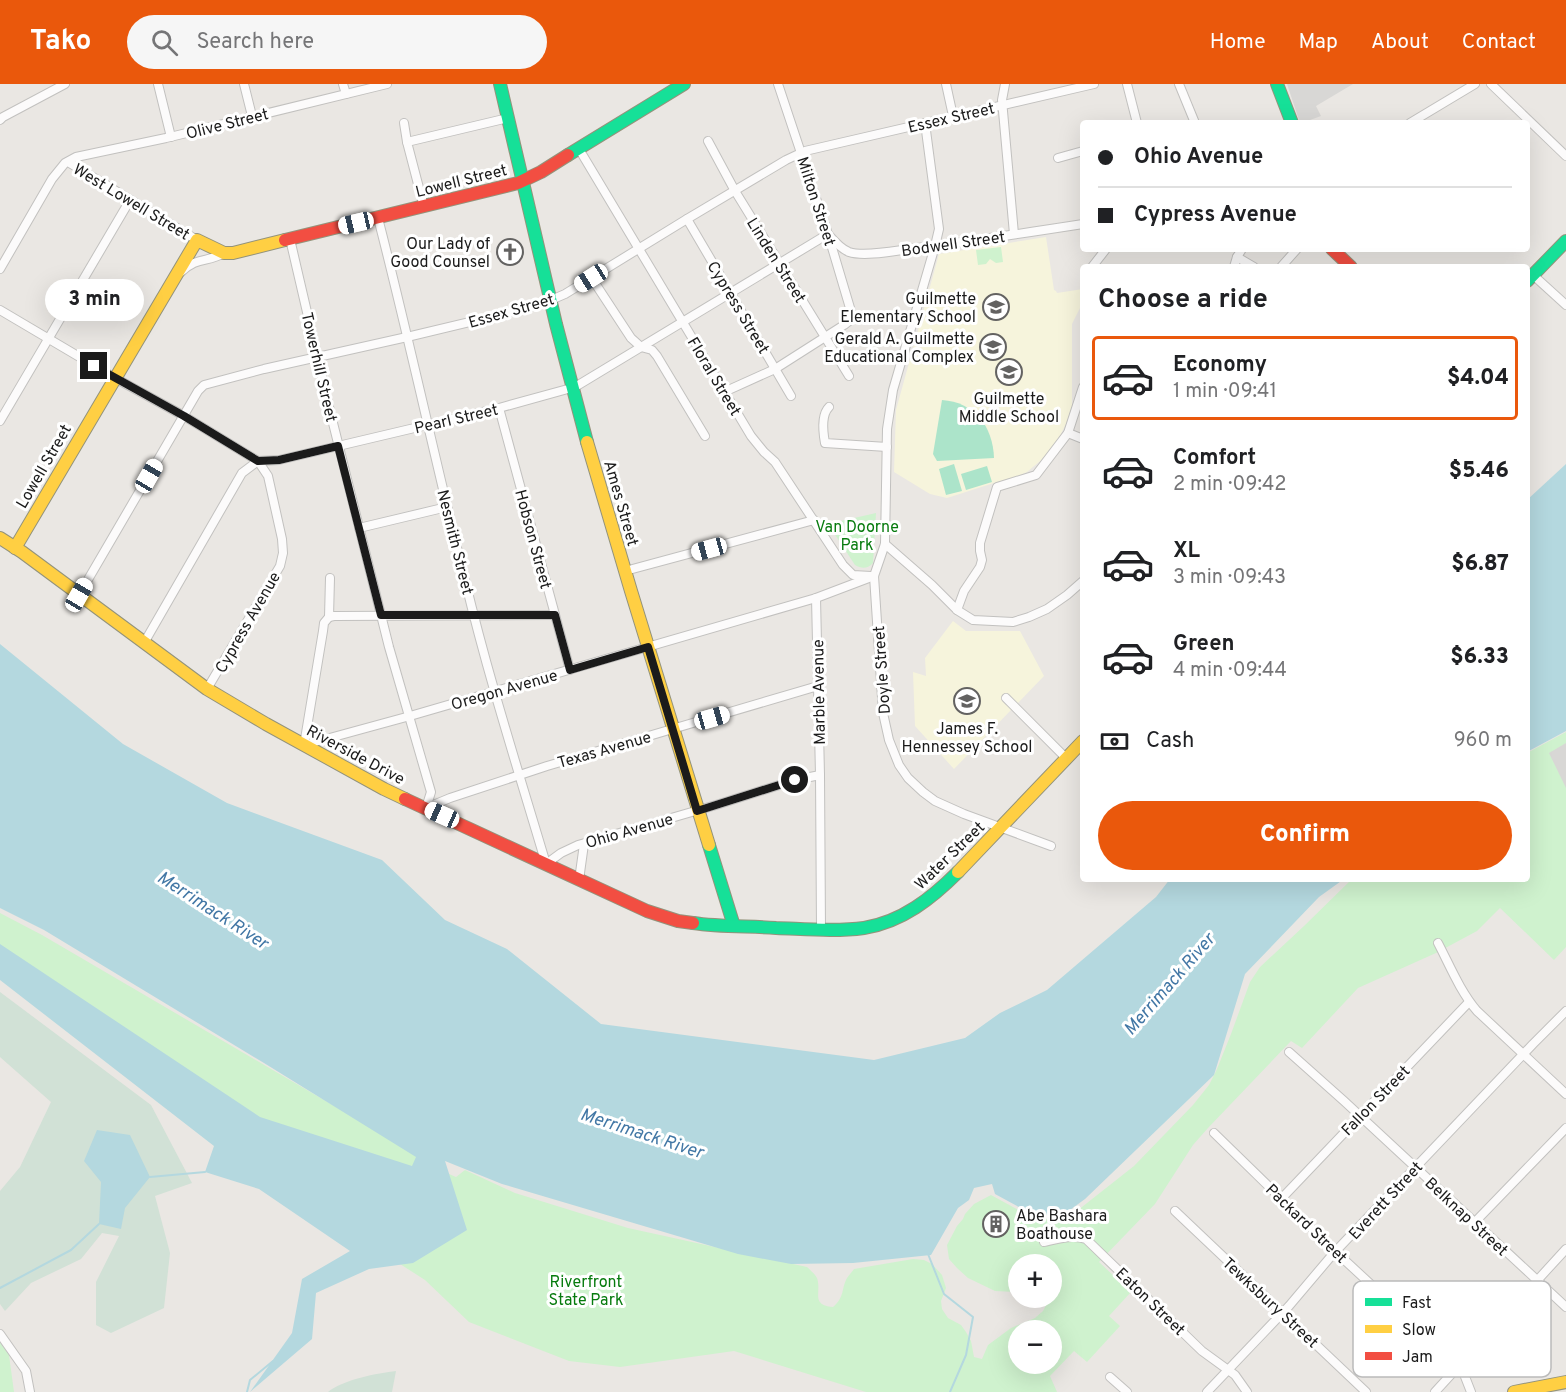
<!DOCTYPE html>
<meta charset="utf-8">
<style>
:root{--surface:#fff;--page:#f6f6f6;--text:#202124;--muted:#757577;--line:#e0e0e0;--accent:#ea580c}
body{margin:0;font-family:Overpass,sans-serif;background:var(--page);color:var(--text);height:100vh;display:flex;flex-direction:column;font-size:22px;white-space:nowrap}
*{box-sizing:border-box;margin:0}
p{font-size:20px;color:var(--muted)}
.icon{flex:none;width:33px;height:33px;fill:none;stroke:currentColor;stroke-width:2;stroke-linecap:round;stroke-linejoin:round}
.map{position:relative;flex:1;overflow:hidden}
.sheet{position:absolute;left:1080px;top:180px;width:450px;height:618px;display:flex;flex-direction:column;background:var(--surface);border-radius:6px;box-shadow:0 6px 24px #0002}
.sheet>*{flex:none}
.guide{position:absolute;left:1080px;top:36px;width:450px;height:132px;border-radius:6px;box-shadow:0 6px 24px #0002;display:grid;align-content:center;height:132px;padding:0 18px;background:var(--surface)}
.controls{position:absolute;left:1008px;top:1170px;display:grid;gap:12px}
.controls a{display:grid;place-items:center;width:54px;height:54px;border-radius:50%;background:var(--surface);box-shadow:0 6px 24px #0002;font-size:30px}
.end{position:absolute;width:27px;height:27px;margin:-14px;border:8px solid #1b1b1b;background:#fff;box-shadow:0 0 0 3px #fff}
.from{border-radius:50%}
.bubble{position:absolute;height:42px;border-radius:21px;background:var(--surface);box-shadow:0 6px 24px #0002;font-size:20px;font-weight:800;line-height:42px;text-align:center}
.car{position:absolute;width:18px;height:36px;margin:-18px -9px;border-radius:8px;box-shadow:0 0 4px 2px #0007;background:linear-gradient(#fff 24%,#345 0 40%,#fff 0 76%,#345 0 86%,#fff 0)}
.guide b{display:flex;align-items:center;gap:21px;height:57px;font-size:22px}
.guide b+b{border-top:2px solid var(--line)}
.guide i{width:15px;height:15px;background:var(--text)}
ul{padding:0;list-style:none}
li{display:flex;align-items:center;gap:18px;height:84px;margin:0 12px 9px;padding:0 6px;border:3px solid transparent;border-radius:6px}
li div{flex:1}
li b{display:block;font-size:22px}
li em{font-style:normal;font-weight:800}
li.current{border-color:var(--accent)}
li>.icon{width:54px;height:54px;stroke-width:1.5}
h2{padding:0 18px;font-size:27px;line-height:72px}
.pay{display:flex;align-items:center;gap:15px;height:66px;padding:0 18px;font-size:22px}
.pay p{margin-inline-start:auto}
.primary-button{display:flex;gap:12px;margin-top:auto;padding:12px 18px}
.primary-button a{flex:1;height:69px;border-radius:36px;background:var(--accent);color:#fff;font-size:24px;font-weight:800;line-height:69px;text-align:center}
header{display:flex;align-items:center;gap:36px;box-sizing:border-box;height:84px;padding:0 30px;background:var(--accent);color:#fff}
header strong{font-size:28px}
nav{display:flex;gap:33px;margin-inline-start:auto;font-size:21px}
.search{width:420px;height:54px;background:var(--page);display:flex;align-items:center;gap:15px;box-sizing:border-box;padding:0 21px;border-radius:33px;color:var(--muted);font-size:22px}
.map>svg:first-child{display:block}
.education{fill:#f6f4dc}
.wetland{fill:#d1e1d6}
.park{fill:#cff2ce;fill-rule:evenodd}
.pitch{fill:#ace4ca}
.parking{fill:#d8d7d5}
.water{fill:#b4d8df}
.lines{fill:none;stroke-linecap:round;stroke-linejoin:round}
.stream{stroke:#b4d8df;stroke-width:2}
.street-casing{stroke:#c2c1bf;stroke-width:10}
.fast-casing{stroke:#93937b;stroke-width:14}
.slow-casing{stroke:#93937b;stroke-width:14}
.jam-casing{stroke:#93937b;stroke-width:14}
.street{stroke:#fcfbfb;stroke-width:8}
.fast{stroke:#16e098;stroke-width:12}
.slow{stroke:#ffcf43;stroke-width:12}
.jam{stroke:#f24e42;stroke-width:12}
.route{stroke:#1b1b1b;stroke-width:8}
.labels{text-anchor:middle;stroke-width:6;stroke-linejoin:round;paint-order:stroke}
.street-label{font-size:16px;fill:#1b1b1b;stroke:#fff}
.poi-label{font-size:16px;fill:#1b1b1b;stroke:#fff;text-anchor:end}
.park-label{font-size:16px;fill:#077b0e;stroke:#fff}
.water-label{font-size:18px;font-style:italic;fill:#4277a5;stroke:#fff}
.key{fill:#fff;stroke:#bbb;stroke-width:1.5}
.key-label{font-size:16px;fill:#1b1b1b}
</style>
<header>
<strong>Tako</strong>
<div class="search"><svg class="icon" aria-label="search" viewBox="0 0 24 24"><circle cx="10" cy="10" r="6"/><path d="M15 15l6 6"/></svg>Search here</div>
<nav><a>Home</a><a>Map</a><a>About</a><a>Contact</a></nav>
</header>
<div class="map">
<svg width="1566" height="1308" viewBox="0 0 1566 1308">
<rect width="100%" height="100%" fill="#eae7e3"/>
<g class="education">
<polygon points="1046,153 1054,206 1056,207 1057,209 1083,205 1083,218 1072,240 1072,324 1066,340 1052,367 1027,388 1013,394 994,399 947,414 930,410 894,388 896,326 939,170"/>
<polygon points="953,537 966,547 1020,547 1044,592 954,685 915,642 913,588 926,592 925,574"/>
</g>
<g class="wetland">
<polygon points="0,908 151,1021 192,1099 155,1112 170,1169 164,1224 111,1249 96,1241 96,1198 119,1152 102,1149 81,1175 31,1199 5,1227 0,1220 0,1107 20,1083 51,1018 0,973"/>
<path d="M396,1287L392,1308H328C342,1296 378,1289 396,1287Z"/>
</g>
<g class="park">
<polygon points="1001,163 1003,178 996,179 990,175 986,180 978,181 976,166"/>
<path d="M876,429L873,479C867,485 862,485 855,481L828,440Z"/>
<path d="M1566,648V863L1554,876L1500,824L1477,847L1436,869L1358,904L1302,964L1291,957L1208,1044L1193,1061L1155,1120L1099,1178L1131,1208L1109,1232L1120,1242L1087,1278L1074,1267L1050,1292L1057,1308H866L734,1267L620,1283L569,1277L469,1238L425,1196L386,1171L0,892V829L42,851L389,1054L435,1084L456,1093L465,1086L515,1109L628,1144L807,1183C810,1186 815,1190 817,1194C822,1208 810,1221 833,1223C845,1213 841,1205 847,1194C849,1191 852,1188 854,1185L913,1175L924,1176L932,1180L942,1191L946,1204L941,1217L942,1225L948,1234L961,1241L966,1248L971,1257L974,1273L982,1275L988,1261L1011,1244L1035,1234L1043,1227L1060,1195V1188L1052,1191V1180H1018V1208H1016L995,1207L968,1194L957,1184L949,1175L947,1161L957,1142L963,1135L965,1130L974,1120L991,1111L1026,1130L1052,1136L1068,1134L1134,1082L1193,1021L1209,1001L1217,985L1231,950L1250,898L1260,883L1304,842L1352,795H1527V669ZM1018,1246H1052V1280H1018Z"/>
<polygon points="0,1258 9,1271 14,1308 0,1308"/>
</g>
<g class="pitch">
<path d="M942,316C974,318 993,342 994,374L937,377L933,370Z"/>
<polygon points="954,380 962,407 946,411 939,385"/>
<polygon points="987,382 992,398 966,406 961,390"/>
</g>
<g class="parking">
<polygon points="1287,0 1353,0 1316,22 1321,32 1302,39 1300,39"/>
<polygon points="1566,659 1566,704 1549,669"/>
</g>
<g class="water">
<polygon points="1566,380 1566,647 1527,668 1527,416"/>
<polygon points="0,560 123,660 227,719 382,776 445,836 507,865 601,940 874,976 965,954 1000,929 1047,906 1156,813 1170,795 1344,795 1319,813 1245,890 1214,991 1085,1115 1059,1134 1026,1127 995,1110 992,1100 974,1104 969,1116 958,1124 931,1171 853,1179 791,1180 738,1170 502,1100 445,1077 467,1146 413,1179 369,1185 316,1209 312,1255 250,1308 292,1249 302,1195 350,1167 259,1105 205,1088 214,1062 0,896 0,860 260,1033 412,1082 416,1073 264,979 44,846 0,824"/>
<polygon points="97,1046 130,1051 150,1093 125,1124 121,1145 99,1140 101,1098 84,1077"/>
</g>
<g class="lines">
<g class="stream">
<polyline points="150,1093 205,1088"/>
<polyline points="928,1170 944,1210 973,1233 966,1271 950,1308"/>
<polyline points="0,1204 71,1166 99,1140"/>
<polyline points="247,1308 250,1296 273,1277"/>
</g>
<defs>
<g id="street">
<polyline points="158,0 171,53"/>
<polyline points="244,0 252,32"/>
<polyline points="343,0 346,10"/>
<polyline points="946,0 953,32"/>
<polyline points="1005,0 1002,16 1014,150"/>
<polyline points="1127,0 1137,39"/>
<polyline points="1179,0 1195,39"/>
<polyline points="1491,0 1566,72"/>
<polyline points="0,36 3,33 65,0"/>
<polyline points="404,39 407,58"/>
<polyline points="925,39 939,145 935,162 893,306 887,345 885,460 874,492 883,629 889,656 899,681 908,694 923,708 935,717 964,730 1051,762"/>
<polyline points="1410,39 1475,0"/>
<polyline points="708,57 735,107 849,292"/>
<polyline points="579,65 751,352 764,368 775,378 843,481 853,491 871,492"/>
<polyline points="1058,74 1083,67"/>
<polyline points="68,78 197,156"/>
<polyline points="424,123 407,58 508,34"/>
<path d="M378,134C409,254 435,376 465,496C488,592 518,686 546,780L561,769L578,761L716,721L795,696L820,691"/>
<polyline points="687,135 791,312"/>
<polyline points="290,155 330,327 389,563 431,708 426,724"/>
<polyline points="1237,173 1254,183"/>
<polyline points="1092,183 1106,165"/>
<polyline points="1234,183 1237,173 1242,165"/>
<polyline points="1281,183 1297,165"/>
<polyline points="0,185 52,95 65,79 76,73 166,54 387,0"/>
<path d="M181,188C198,172 207,179 224,169"/>
<polyline points="1533,191 1566,221"/>
<polyline points="591,193 631,254 641,263 652,266 657,272 705,352"/>
<polyline points="0,226 115,294 184,332 258,377 268,392 282,455 283,469 280,482 207,605"/>
<polyline points="724,308 775,285 844,241 853,234 828,150 778,0"/>
<path d="M829,323C821,331 823,348 825,359L887,363"/>
<polyline points="499,324 570,586"/>
<polyline points="0,337 130,116"/>
<polyline points="1068,349 1083,355"/>
<polyline points="359,444 447,423"/>
<polyline points="885,460 932,501 957,526 973,536 1013,538 1029,533 1047,525 1067,511 1083,497"/>
<polyline points="625,487 814,436"/>
<polyline points="330,494 329,533 324,539 323,547 304,661 410,632 816,514 874,492"/>
<polyline points="79,511 198,307 204,301 264,285 407,253 528,224 551,216 565,210 687,135 786,76 805,67 1094,0"/>
<polyline points="816,514 820,691 821,846"/>
<polyline points="957,526 964,507 980,483 982,476 980,467 980,459 997,403 1036,391 1068,349 1083,303"/>
<polyline points="329,533 334,532 555,531"/>
<path d="M144,559L242,389L258,377L279,376L499,324L575,303L828,150C834,157 841,165 849,168C864,173 894,167 909,165C967,158 1025,149 1083,140"/>
<polyline points="1006,614 1067,675"/>
<polyline points="426,724 450,714 547,682 818,602"/>
<polyline points="579,796 584,760"/>
<path d="M1438,859C1450,882 1460,907 1477,927L1566,1010"/>
<polyline points="1289,968 1344,1017 1566,1223"/>
<polyline points="1214,1049 1338,1170 1459,1282 1462,1285 1471,1308"/>
<polyline points="1281,1115 1469,918"/>
<polyline points="1175,1127 1366,1308"/>
<polyline points="1474,1139 1566,1044"/>
<path d="M1044,1158C1057,1155 1073,1150 1086,1155L1202,1267L1235,1291L1247,1308"/>
<polyline points="0,1250 26,1287 30,1308"/>
<polyline points="1110,1293 1127,1308"/>
<polyline points="1207,1308 1289,1222 1333,1170 1533,960 1566,927"/>
<polyline points="1435,1308 1566,1165"/>
</g>
<g id="fast">
<polyline points="500,0 556,240 587,358"/>
<polyline points="1277,0 1292,39"/>
<polyline points="568,71 684,0"/>
<polyline points="1527,197 1566,157"/>
<polyline points="709,761 734,842"/>
<path d="M693,839C720,843 749,842 776,844C805,845 835,848 864,844C902,838 932,814 958,788"/>
</g>
<g id="slow">
<polyline points="587,358 631,507 709,761"/>
<polyline points="0,454 22,468 207,605 266,640 384,705 405,715"/>
<polyline points="15,464 197,156 224,169 233,169 285,156"/>
<polyline points="958,788 1083,657"/>
<polyline points="1514,1308 1566,1298"/>
</g>
<g id="jam">
<polyline points="285,156 518,99 541,88 568,71"/>
<polyline points="1332,165 1351,183"/>
<polyline points="405,715 647,827 678,837 693,839"/>
</g>
</defs>
<use href="#street" class="street-casing"/>
<use href="#fast" class="fast-casing"/>
<use href="#slow" class="slow-casing"/>
<use href="#jam" class="jam-casing"/>
<use href="#street" class="street"/>
<use href="#fast" class="fast"/>
<use href="#slow" class="slow"/>
<use href="#jam" class="jam"/>
</g>
<g class="lines">
<polyline class="route" points="94,282 184,332 258,377 279,376 338,362 381,531 555,531 570,586 648,563 697,727 795,696"/>
</g>
<defs>
<symbol id="church-ring" viewBox="-11 -11 22 22"><circle r="9.5" fill="#fff" stroke="#636261" stroke-width="1.5"/><path d="M-1.2-6h2.4v3.5h3.3v2.4h-3.3V6h-2.4V-.1h-3.3v-2.4h3.3Z" fill="#636261"/></symbol>
<symbol id="school-ring" viewBox="-11 -11 22 22"><circle r="9.5" fill="#fff" stroke="#636261" stroke-width="1.5"/><path d="M0-5L7-2L0 1L-7-2ZM-4 1L0 2.5L4 1V4Q0 6-4 4Z" fill="#636261"/></symbol>
<symbol id="building-ring" viewBox="-11 -11 22 22"><circle r="9.5" fill="#fff" stroke="#636261" stroke-width="1.5"/><path d="M-4-6H4V6H1V3H-1V6H-4ZM-2.5-4.3h1.7v1.8h-1.7ZM.8-4.3h1.7v1.8H.8ZM-2.5-1h1.7V.8h-1.7ZM.8-1h1.7V.8H.8Z" fill="#636261"/></symbol>
</defs>
<g fill-rule="evenodd">
<use href="#church-ring" x="495" y="153" width="30" height="30"/>
<use href="#school-ring" x="981" y="208" width="30" height="30"/>
<use href="#school-ring" x="978" y="248" width="30" height="30"/>
<use href="#school-ring" x="994" y="273" width="30" height="30"/>
<use href="#school-ring" x="952" y="602" width="30" height="30"/>
<use href="#building-ring" x="981" y="1125" width="30" height="30"/>
</g>
<g class="labels">
<g class="street-label">
<text transform="translate(951 33) rotate(-13)" y="6">Essex Street</text>
<text transform="translate(227 39) rotate(-14)" y="6">Olive Street</text>
<text transform="translate(461 96) rotate(-14)" y="6">Lowell Street</text>
<text transform="translate(132 117) rotate(31)" y="6">West Lowell Street</text>
<text transform="translate(817 117) rotate(72)" y="6">Milton Street</text>
<text transform="translate(953 159) rotate(-8)" y="6">Bodwell Street</text>
<text transform="translate(777 176) rotate(58)" y="6">Linden Street</text>
<text transform="translate(739 223) rotate(59)" y="6">Cypress Street</text>
<text transform="translate(511 226) rotate(-16)" y="6">Essex Street</text>
<text transform="translate(320 283) rotate(77)" y="6">Towerhill Street</text>
<text transform="translate(715 292) rotate(59)" y="6">Floral Street</text>
<text transform="translate(456 334) rotate(-13)" y="6">Pearl Street</text>
<text transform="translate(43 382) rotate(-60)" y="6">Lowell Street</text>
<text transform="translate(622 419) rotate(74)" y="6">Ames Street</text>
<text transform="translate(534 455) rotate(75)" y="6">Hobson Street</text>
<text transform="translate(456 458) rotate(76)" y="6">Nesmith Street</text>
<text transform="translate(247 538) rotate(-60)" y="6">Cypress Avenue</text>
<text transform="translate(881 586) rotate(-94)" y="6">Doyle Street</text>
<text transform="translate(504 605) rotate(-16)" y="6">Oregon Avenue</text>
<text transform="translate(818 608) rotate(-91)" y="6">Marble Avenue</text>
<text transform="translate(604 665) rotate(-16)" y="6">Texas Avenue</text>
<text transform="translate(356 670) rotate(28)" y="6">Riverside Drive</text>
<text transform="translate(629 746) rotate(-16)" y="6">Ohio Avenue</text>
<text transform="translate(949 771) rotate(-44)" y="6">Water Street</text>
<text transform="translate(1375 1016) rotate(-46)" y="6">Fallon Street</text>
<text transform="translate(1385 1116) rotate(-47)" y="6">Everett Street</text>
<text transform="translate(1467 1132) rotate(43)" y="6">Belknap Street</text>
<text transform="translate(1307 1139) rotate(44)" y="6">Packard Street</text>
<text transform="translate(1151 1217) rotate(44)" y="6">Eaton Street</text>
<text transform="translate(1271 1218) rotate(43)" y="6">Tewksbury Street</text>
</g>
<g class="poi-label">
<text x="490" y="165">Our Lady of<tspan x="490" dy="18">Good Counsel</tspan></text>
<text x="976" y="220">Guilmette<tspan x="976" dy="18">Elementary School</tspan></text>
<text x="974" y="260">Gerald A. Guilmette<tspan x="974" dy="18">Educational Complex</tspan></text>
<text x="1009" y="320" text-anchor="middle">Guilmette<tspan x="1009" dy="18">Middle School</tspan></text>
<text x="967" y="650" text-anchor="middle">James F.<tspan x="967" dy="18">Hennessey School</tspan></text>
<text x="1016" y="1137" text-anchor="start">Abe Bashara<tspan x="1016" dy="18">Boathouse</tspan></text>
</g>
<g class="park-label">
<text x="857" y="448">Van Doorne<tspan x="857" dy="18">Park</tspan></text>
<text x="586" y="1203">Riverfront<tspan x="586" dy="18">State Park</tspan></text>
</g>
<g class="water-label">
<text transform="translate(213 826) rotate(33)" y="6">Merrimack River</text>
<text transform="translate(1169 900) rotate(-49)" y="6">Merrimack River</text>
<text transform="translate(642 1049) rotate(18)" y="6">Merrimack River</text>
</g>
</g>
<rect x="1353" y="1197" width="198" height="96" rx="9" class="key"/>
<rect x="1365" y="1214" width="27" height="8" fill="#16e098"/>
<rect x="1365" y="1241" width="27" height="8" fill="#ffcf43"/>
<rect x="1365" y="1268" width="27" height="8" fill="#f24e42"/>
<g class="key-label">
<text x="1402" y="1224">Fast</text>
<text x="1402" y="1251">Slow</text>
<text x="1402" y="1278">Jam</text>
</g>
</svg>
<div class="controls">
<a>+</a>
<a>−</a>
</div>
<i class="end from" style="left:795px;top:696px"></i>
<i class="end" style="left:94px;top:282px"></i>
<div class="bubble" style="left:45px;top:195px;width:99px">3 min</div>
<i class="car" style="left:356px;top:139px;rotate:257deg"></i>
<i class="car" style="left:591px;top:194px;rotate:238deg"></i>
<i class="car" style="left:149px;top:392px;rotate:30deg"></i>
<i class="car" style="left:709px;top:465px;rotate:255deg"></i>
<i class="car" style="left:79px;top:511px;rotate:30deg"></i>
<i class="car" style="left:712px;top:634px;rotate:74deg"></i>
<i class="car" style="left:442px;top:731px;rotate:294deg"></i>
<div class="guide">
<b><i class="from"></i>Ohio Avenue</b>
<b><i></i>Cypress Avenue</b>
</div>
<section class="sheet">
<h2>Choose a ride</h2>
<ul>
<li class="current"><svg class="icon" aria-label="car" viewBox="0 0 24 24"><path d="M5 17H2v-5l4-1 3-4h7l3 4 3 1v5h-3M9 17h6M6 11h13"/><circle cx="7" cy="17" r="2"/><circle cx="17" cy="17" r="2"/></svg><div><b>Economy</b><p>1 min · 09:41</p></div><em>$4.04</em></li>
<li><svg class="icon" aria-label="car" viewBox="0 0 24 24"><path d="M5 17H2v-5l4-1 3-4h7l3 4 3 1v5h-3M9 17h6M6 11h13"/><circle cx="7" cy="17" r="2"/><circle cx="17" cy="17" r="2"/></svg><div><b>Comfort</b><p>2 min · 09:42</p></div><em>$5.46</em></li>
<li><svg class="icon" aria-label="car" viewBox="0 0 24 24"><path d="M5 17H2v-5l4-1 3-4h7l3 4 3 1v5h-3M9 17h6M6 11h13"/><circle cx="7" cy="17" r="2"/><circle cx="17" cy="17" r="2"/></svg><div><b>XL</b><p>3 min · 09:43</p></div><em>$6.87</em></li>
<li><svg class="icon" aria-label="car" viewBox="0 0 24 24"><path d="M5 17H2v-5l4-1 3-4h7l3 4 3 1v5h-3M9 17h6M6 11h13"/><circle cx="7" cy="17" r="2"/><circle cx="17" cy="17" r="2"/></svg><div><b>Green</b><p>4 min · 09:44</p></div><em>$6.33</em></li>
</ul>
<div class="pay"><svg class="icon" aria-label="cash" viewBox="0 0 24 24"><path d="M3 7h18v10H3z"/><circle cx="12" cy="12" r="2"/></svg>Cash<p>960 m</p></div>
<div class="primary-button"><a>Confirm</a></div>
</section>
</div>
